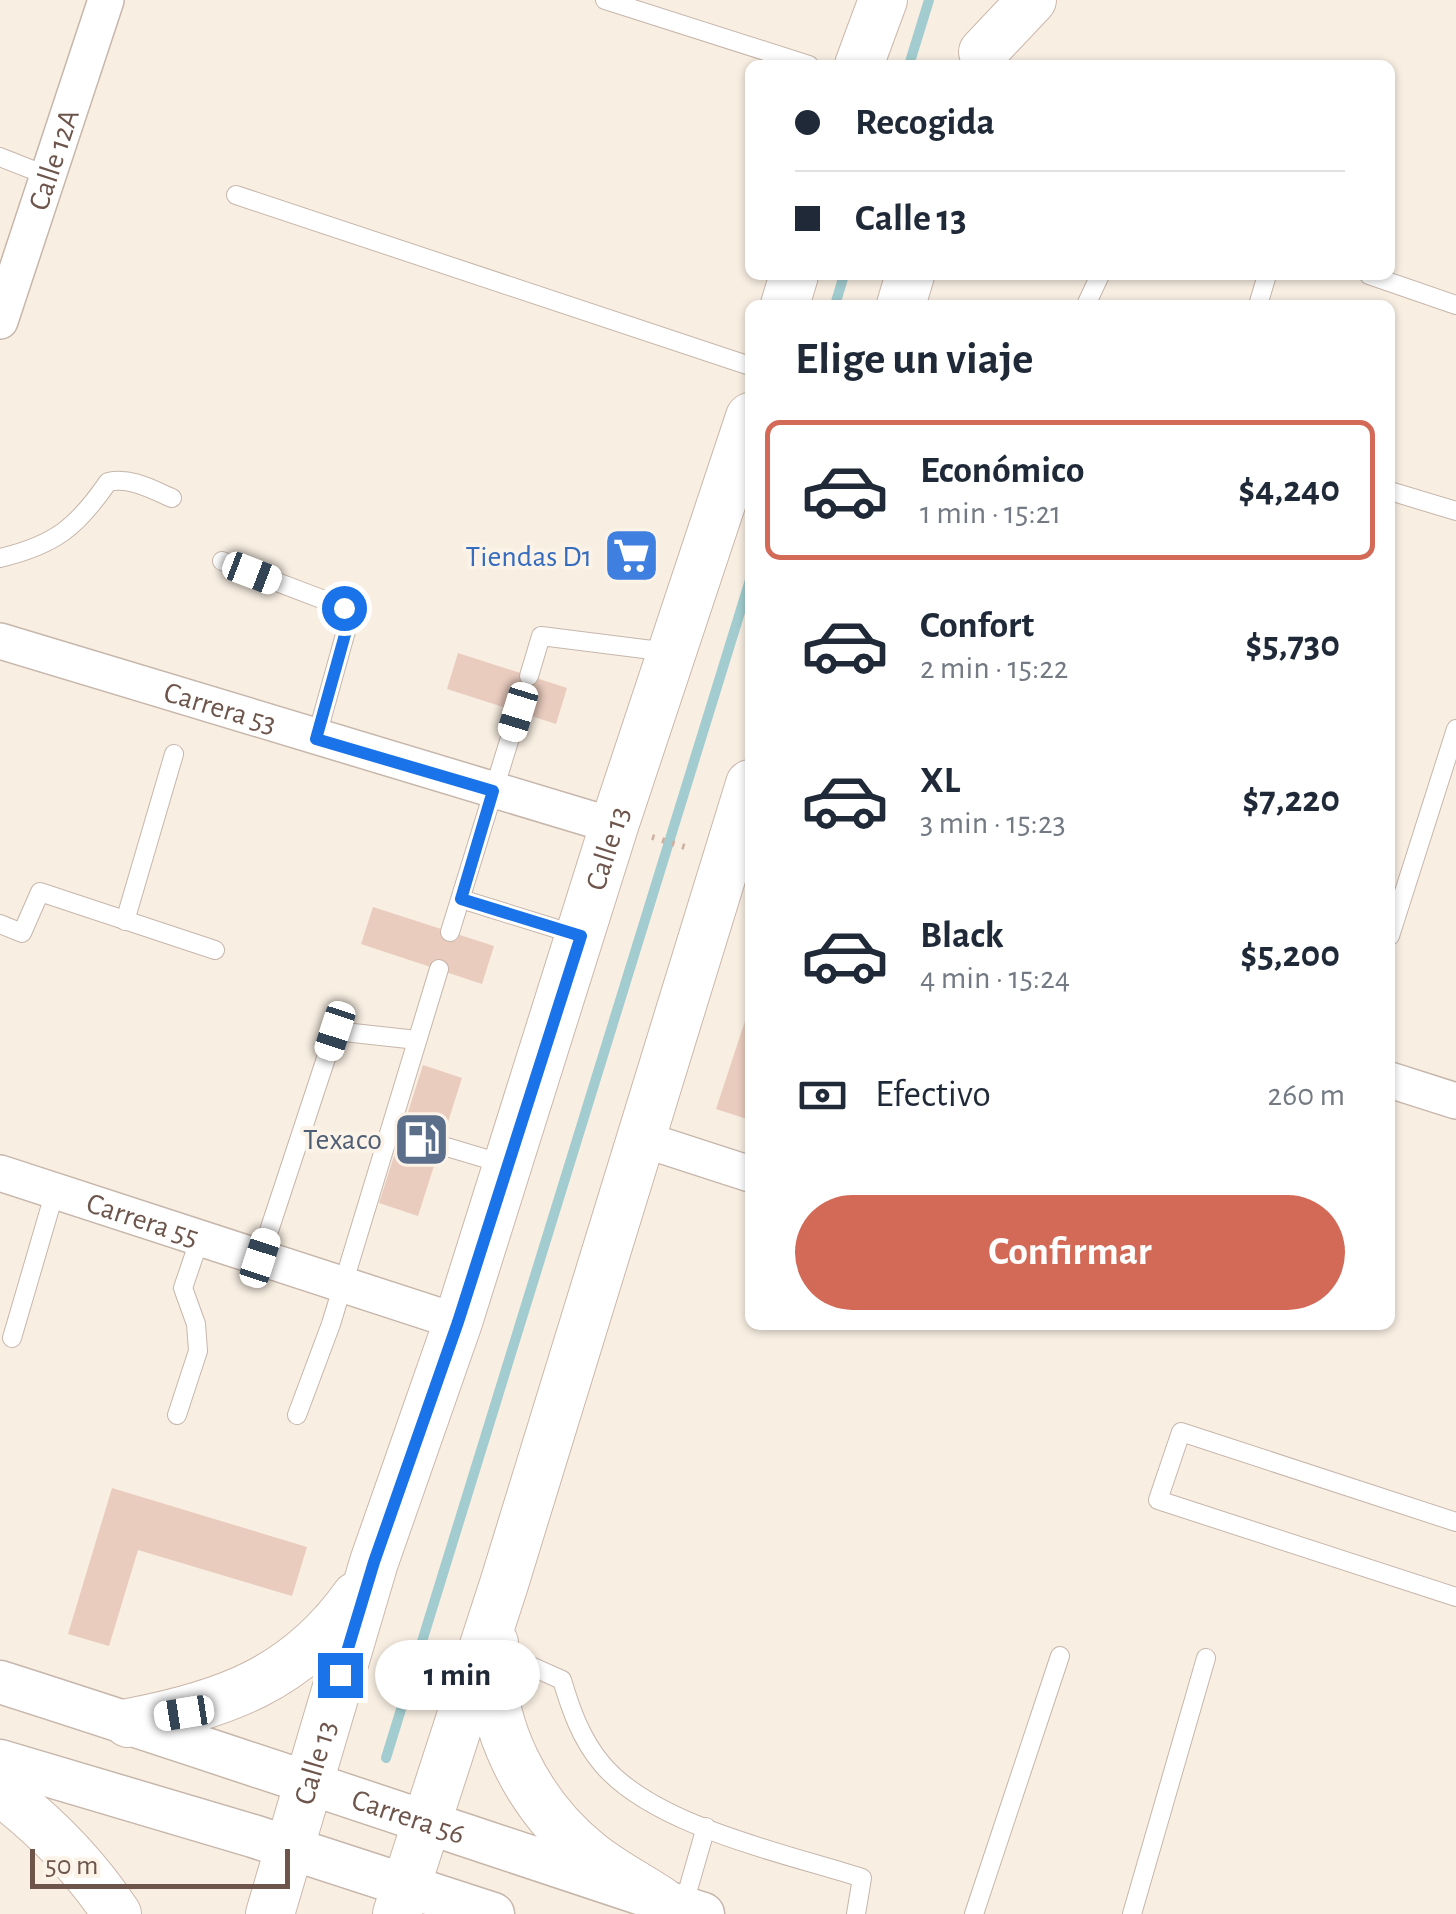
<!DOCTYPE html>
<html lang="es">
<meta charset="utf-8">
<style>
:root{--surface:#fff;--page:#f6f6f7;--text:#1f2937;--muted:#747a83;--line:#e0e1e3;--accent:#d36957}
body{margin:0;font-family:"Alegreya Sans",sans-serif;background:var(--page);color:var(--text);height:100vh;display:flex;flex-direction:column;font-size:38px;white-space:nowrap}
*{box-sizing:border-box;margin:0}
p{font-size:32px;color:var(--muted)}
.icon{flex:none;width:55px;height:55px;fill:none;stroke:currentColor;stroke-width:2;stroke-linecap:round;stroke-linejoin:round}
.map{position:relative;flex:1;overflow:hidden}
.panel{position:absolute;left:745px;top:300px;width:650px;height:1030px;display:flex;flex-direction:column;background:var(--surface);border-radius:15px;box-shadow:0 2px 8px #0004}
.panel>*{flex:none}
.top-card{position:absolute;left:745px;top:60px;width:650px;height:220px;border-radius:15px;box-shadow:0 2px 8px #0004;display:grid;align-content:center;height:220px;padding:0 50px;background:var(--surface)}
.scale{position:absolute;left:30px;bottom:25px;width:260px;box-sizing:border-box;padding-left:10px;border:5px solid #6d554c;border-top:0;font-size:28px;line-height:35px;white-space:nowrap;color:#6d554c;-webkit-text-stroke:8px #fcf3e8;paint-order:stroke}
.end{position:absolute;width:45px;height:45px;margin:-22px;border:12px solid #1a73e8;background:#fff;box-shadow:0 0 0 5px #fff}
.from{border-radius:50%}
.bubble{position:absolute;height:70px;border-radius:35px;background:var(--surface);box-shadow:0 2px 8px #0004;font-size:32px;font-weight:600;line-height:70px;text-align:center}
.car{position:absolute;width:30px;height:60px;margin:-30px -15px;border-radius:12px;box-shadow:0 0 8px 2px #0007;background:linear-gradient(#fff 24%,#345 0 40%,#fff 0 76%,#345 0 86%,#fff 0)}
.top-card b{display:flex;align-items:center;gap:35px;height:95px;font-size:38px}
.top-card b+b{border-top:2px solid var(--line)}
.top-card i{width:25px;height:25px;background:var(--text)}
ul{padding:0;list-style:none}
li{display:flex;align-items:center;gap:30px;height:140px;margin:0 20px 15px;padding:0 30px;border:5px solid transparent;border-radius:15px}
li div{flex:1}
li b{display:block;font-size:38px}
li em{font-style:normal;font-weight:600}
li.current{border-color:var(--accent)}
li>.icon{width:90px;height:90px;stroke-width:1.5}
h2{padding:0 50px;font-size:45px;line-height:120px}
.pay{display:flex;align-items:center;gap:25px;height:110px;padding:0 50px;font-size:38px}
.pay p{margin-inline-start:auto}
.cta{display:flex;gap:20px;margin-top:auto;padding:20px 50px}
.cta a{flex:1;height:115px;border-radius:60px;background:var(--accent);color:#fff;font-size:40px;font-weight:600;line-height:115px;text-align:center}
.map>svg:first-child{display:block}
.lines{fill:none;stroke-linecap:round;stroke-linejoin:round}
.stream{stroke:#a2cccf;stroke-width:10}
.building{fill:#eaccbe}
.service-casing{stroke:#c7b6ab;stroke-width:20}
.minor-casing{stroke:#c7b6ab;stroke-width:38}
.tertiary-casing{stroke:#c7b6ab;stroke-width:45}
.secondary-casing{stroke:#ccb7ab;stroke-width:50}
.path{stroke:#ceb0a2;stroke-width:6;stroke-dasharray:2.5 8;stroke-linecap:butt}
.service{stroke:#fff;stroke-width:18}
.minor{stroke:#fff;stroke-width:35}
.tertiary{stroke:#fff;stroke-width:42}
.secondary{stroke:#fff;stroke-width:48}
.route{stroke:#1a73e8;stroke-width:12}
.labels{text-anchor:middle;stroke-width:8;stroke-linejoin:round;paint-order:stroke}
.street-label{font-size:30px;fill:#6d554c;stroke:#fcf3e8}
.shop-label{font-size:30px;fill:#366cbe;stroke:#fcf3e8;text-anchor:end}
.service-label{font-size:30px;fill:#4e5e75;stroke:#fcf3e8;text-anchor:end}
</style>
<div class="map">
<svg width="1456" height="1914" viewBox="0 0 1456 1914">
<rect width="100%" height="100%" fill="#f8eee2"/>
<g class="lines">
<g class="stream">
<polyline points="909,65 929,0"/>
<polyline points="835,305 844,275"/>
<polyline points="386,1758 750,580"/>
</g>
</g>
<g class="building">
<polygon points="458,653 567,688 556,724 447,689"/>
<polygon points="373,907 494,946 482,984 361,944"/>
<polygon points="749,1009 750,1009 750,1120 716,1109"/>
<polygon points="423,1065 462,1078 418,1216 379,1203"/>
<polygon points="112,1488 307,1547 292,1596 138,1550 109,1646 68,1634"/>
</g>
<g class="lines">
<defs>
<g id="service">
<polyline points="605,0 809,65"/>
<polyline points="0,157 48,176"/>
<polyline points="236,195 750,366"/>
<polyline points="1369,275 1456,305"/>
<polyline points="1086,305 1100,275"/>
<polyline points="1258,305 1267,275"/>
<polyline points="1390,491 1456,511"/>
<path d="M0,558C55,545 77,527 108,482C131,477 151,489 172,498"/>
<polyline points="222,561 345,608 346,631 316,739"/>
<polyline points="529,676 541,636 668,652"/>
<polyline points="461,899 580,936"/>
<polyline points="125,921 174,754"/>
<polyline points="0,924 22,933 40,892 215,950"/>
<polyline points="450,932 518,712"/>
<polyline points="1390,936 1456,729"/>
<polyline points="440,1145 507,1165"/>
<polyline points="260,1258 335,1031 417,1040"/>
<polyline points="12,1338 55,1191"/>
<polyline points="177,1415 198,1351 196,1324 183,1288 200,1238"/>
<polyline points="297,1415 331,1324 439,969"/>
<polyline points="1456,1522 1181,1432 1158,1500 1456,1597"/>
<path d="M497,1651L562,1680C571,1710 581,1739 602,1764C654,1826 784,1853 862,1878L856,1914"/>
<polyline points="683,1907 706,1827"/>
<polyline points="974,1914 1060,1656"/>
<polyline points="1132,1914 1206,1658"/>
</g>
<g id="minor">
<path id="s1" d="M0,321L106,0"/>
<path id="s2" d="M0,641L614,826"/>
<polyline points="1390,1080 1456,1101"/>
<polyline points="639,1138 750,1174"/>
<path id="s3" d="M0,1173L458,1322"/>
</g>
<g id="tertiary">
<path id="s4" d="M0,1682C235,1757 468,1837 703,1914"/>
<polyline points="0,1761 253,1836 493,1914"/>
</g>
<g id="secondary">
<polyline points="983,52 1032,0"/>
<polyline points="859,65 883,0"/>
<polyline points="785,305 794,275"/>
<polyline points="901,305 910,275"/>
<path d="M494,1643C483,1721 529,1806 589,1854C611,1872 637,1885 661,1901"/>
<path d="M128,1723C224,1705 297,1679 356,1596"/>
<path d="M0,1791C46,1826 85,1866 117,1914"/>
<path id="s5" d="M270,1914L374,1562L458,1322L614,826L750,417"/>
<polyline points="397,1914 504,1584 750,784"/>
</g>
</defs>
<use href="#service" class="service-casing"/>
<use href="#minor" class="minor-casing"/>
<use href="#tertiary" class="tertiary-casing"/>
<use href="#secondary" class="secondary-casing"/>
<polyline class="path" points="652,837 688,848"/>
<use href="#service" class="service"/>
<use href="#minor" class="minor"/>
<use href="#tertiary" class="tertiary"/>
<use href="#secondary" class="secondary"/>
</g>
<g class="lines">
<polyline class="route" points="340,1675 374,1562 458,1322 581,936 461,899 493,791 316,739 346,631 344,608"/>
</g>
<defs>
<symbol id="supermarket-square" viewBox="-11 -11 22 22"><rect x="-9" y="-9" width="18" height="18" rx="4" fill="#3f7fe0" stroke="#fcf3e8"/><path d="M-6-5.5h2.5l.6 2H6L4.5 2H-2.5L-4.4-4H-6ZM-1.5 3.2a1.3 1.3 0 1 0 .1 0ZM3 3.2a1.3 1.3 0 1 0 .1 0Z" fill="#fff"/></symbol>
<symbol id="fuel-square" viewBox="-11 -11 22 22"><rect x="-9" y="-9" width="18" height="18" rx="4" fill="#5c6f8a" stroke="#fcf3e8"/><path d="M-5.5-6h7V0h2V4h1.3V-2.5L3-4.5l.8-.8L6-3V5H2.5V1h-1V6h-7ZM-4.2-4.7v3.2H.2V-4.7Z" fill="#fff"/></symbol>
</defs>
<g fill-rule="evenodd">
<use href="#supermarket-square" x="600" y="524" width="63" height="63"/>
<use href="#fuel-square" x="390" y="1108" width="63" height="63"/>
</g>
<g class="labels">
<g class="street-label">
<text dy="10" stroke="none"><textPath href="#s1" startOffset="170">Calle 12A</textPath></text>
<text dy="10" stroke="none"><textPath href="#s2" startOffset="230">Carrera 53</textPath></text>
<text dy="10" stroke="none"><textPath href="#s5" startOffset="1118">Calle 13</textPath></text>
<text dy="10" stroke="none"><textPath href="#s3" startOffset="150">Carrera 55</textPath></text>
<text dy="10" stroke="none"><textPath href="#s5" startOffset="158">Calle 13</textPath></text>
<text dy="10" stroke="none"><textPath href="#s4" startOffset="430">Carrera 56</textPath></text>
</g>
<g class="shop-label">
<text x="592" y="566">Tiendas D1</text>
</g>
<g class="service-label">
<text x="382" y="1149">Texaco</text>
</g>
</g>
</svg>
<div class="scale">50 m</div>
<i class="end from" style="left:344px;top:608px"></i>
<i class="end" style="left:340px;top:1675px"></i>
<div class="bubble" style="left:375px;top:1640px;width:165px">1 min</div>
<i class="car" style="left:252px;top:573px;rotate:111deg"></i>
<i class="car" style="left:518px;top:712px;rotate:197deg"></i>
<i class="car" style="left:335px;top:1031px;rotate:198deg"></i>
<i class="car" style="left:260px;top:1258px;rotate:18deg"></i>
<i class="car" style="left:184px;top:1713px;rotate:261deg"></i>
<div class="top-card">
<b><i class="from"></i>Recogida</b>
<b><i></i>Calle 13</b>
</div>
<section class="panel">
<h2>Elige un viaje</h2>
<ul>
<li class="current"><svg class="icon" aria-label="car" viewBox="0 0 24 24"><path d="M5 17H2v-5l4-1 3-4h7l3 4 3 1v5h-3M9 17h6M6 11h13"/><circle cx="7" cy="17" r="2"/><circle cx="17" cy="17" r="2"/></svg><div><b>Económico</b><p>1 min · 15:21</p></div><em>$4,240</em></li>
<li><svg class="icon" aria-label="car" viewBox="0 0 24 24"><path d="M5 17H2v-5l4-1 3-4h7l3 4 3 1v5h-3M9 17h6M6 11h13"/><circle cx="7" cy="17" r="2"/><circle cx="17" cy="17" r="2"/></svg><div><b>Confort</b><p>2 min · 15:22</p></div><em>$5,730</em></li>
<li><svg class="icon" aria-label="car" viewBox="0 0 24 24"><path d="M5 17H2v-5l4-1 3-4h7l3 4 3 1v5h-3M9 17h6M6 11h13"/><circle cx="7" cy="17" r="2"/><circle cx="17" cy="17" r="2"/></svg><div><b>XL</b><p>3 min · 15:23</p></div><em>$7,220</em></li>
<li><svg class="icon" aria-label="car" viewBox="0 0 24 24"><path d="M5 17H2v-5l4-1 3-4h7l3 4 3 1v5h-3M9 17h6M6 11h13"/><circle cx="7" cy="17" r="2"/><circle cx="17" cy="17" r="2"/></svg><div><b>Black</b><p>4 min · 15:24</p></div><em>$5,200</em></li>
</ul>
<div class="pay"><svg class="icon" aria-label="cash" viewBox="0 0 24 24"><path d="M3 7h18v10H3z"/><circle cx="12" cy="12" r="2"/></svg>Efectivo<p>260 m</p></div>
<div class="cta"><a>Confirmar</a></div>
</section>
</div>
